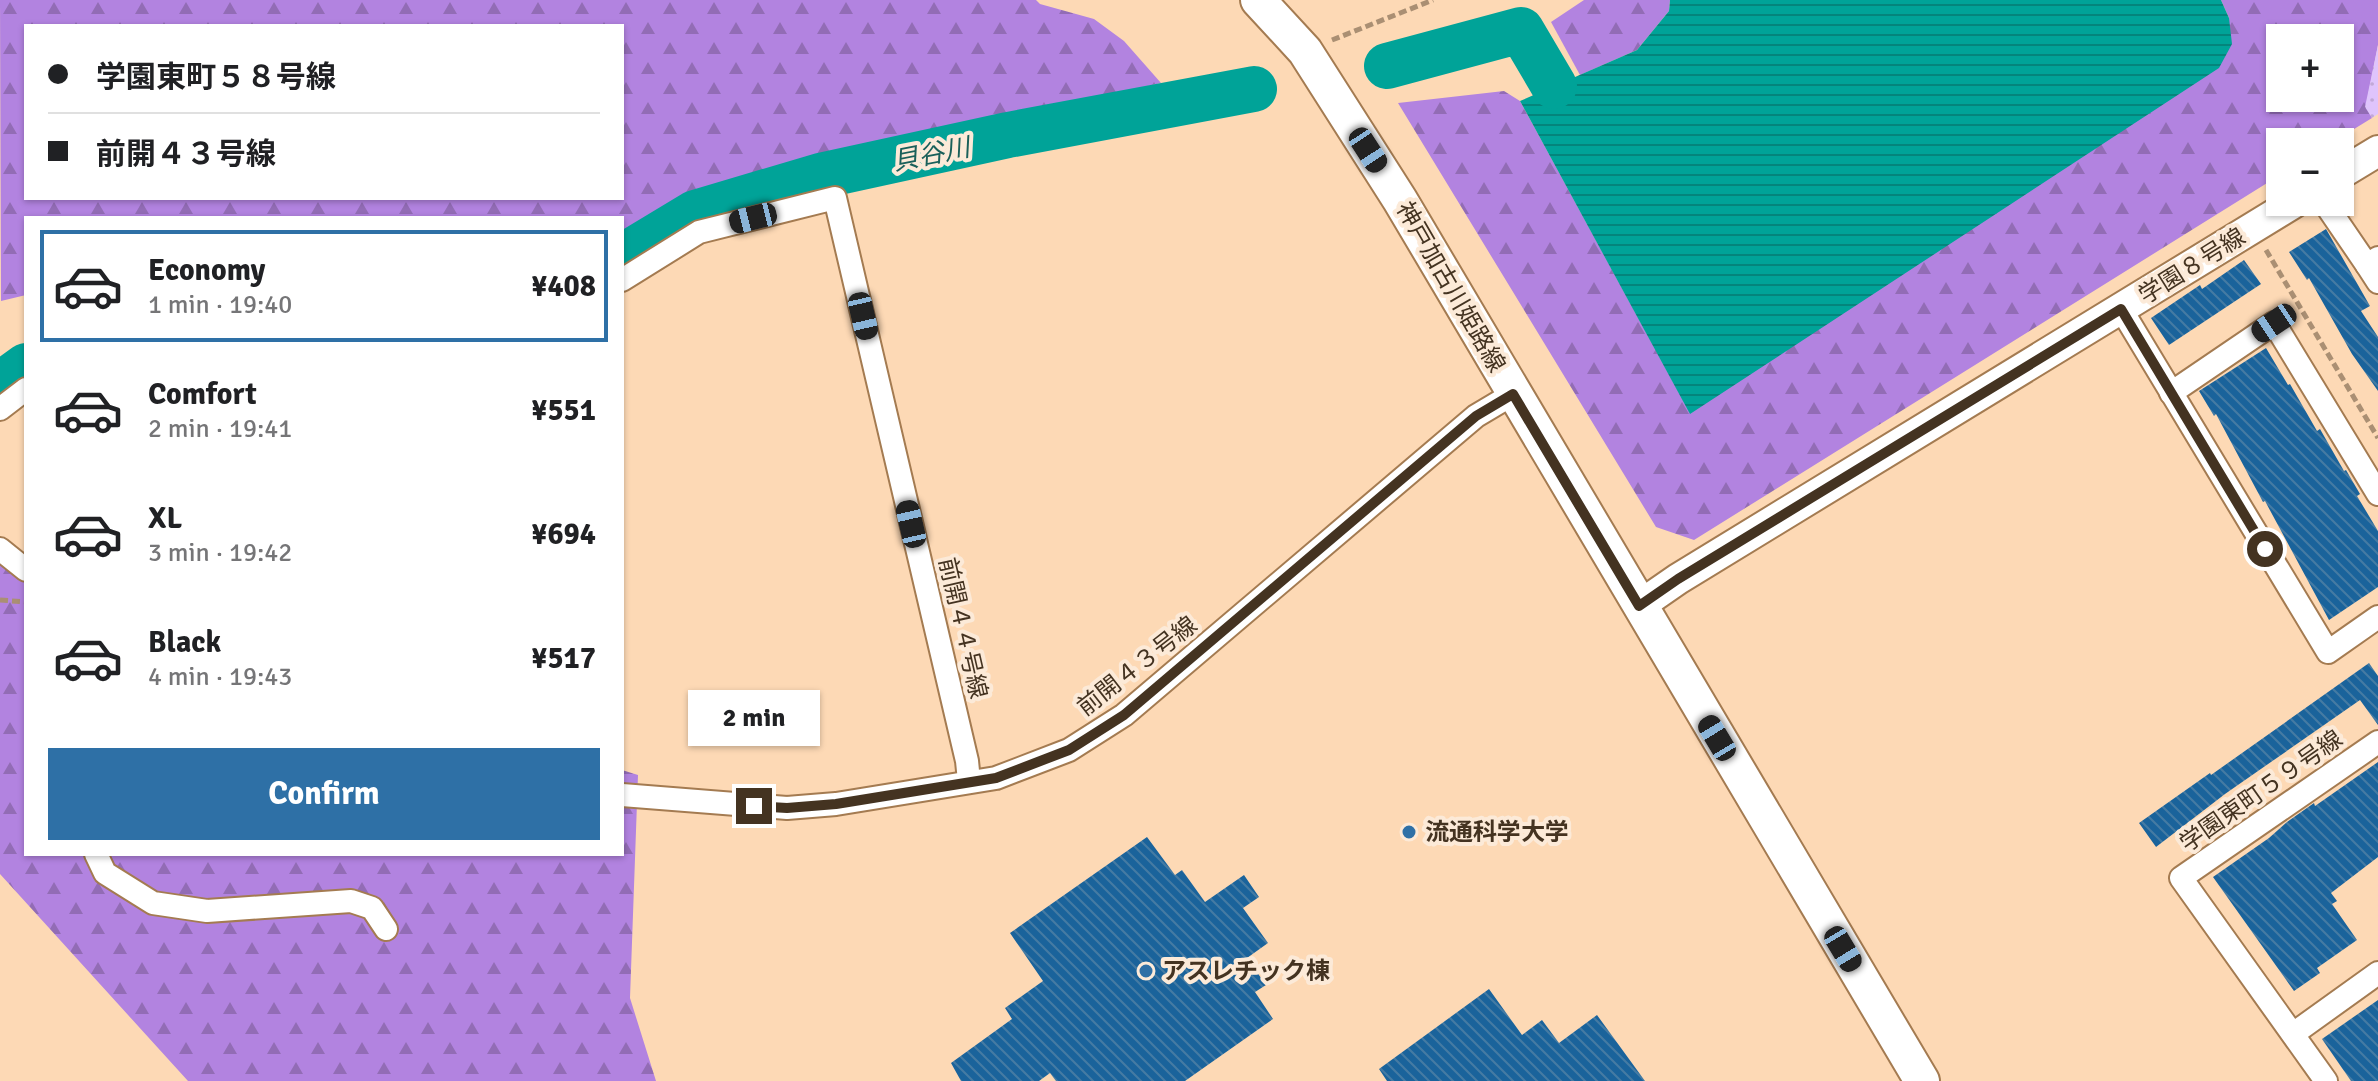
<!DOCTYPE html>
<meta charset="utf-8">
<style>
:root{--surface:#fff;--page:#f2f2f2;--text:#202124;--muted:#757577;--line:#e0e0e0;--accent:#2e70a6}
body{margin:0;font-family:Signika,"Noto Sans JP",sans-serif;background:var(--page);color:var(--text);height:100vh;display:flex;flex-direction:column;font-size:30px;white-space:nowrap}
*{box-sizing:border-box;margin:0}
p{font-size:26px;color:var(--muted)}
.icon{flex:none;width:44px;height:44px;fill:none;stroke:currentColor;stroke-width:2;stroke-linecap:round;stroke-linejoin:round}
.map{position:relative;flex:1;overflow:hidden}
.side{position:absolute;left:24px;top:216px;width:600px;height:640px;display:flex;flex-direction:column;background:var(--surface);border-radius:0px;box-shadow:0 2px 6px #0004}
.side>*{flex:none}
.banner{position:absolute;left:24px;top:24px;width:600px;height:176px;border-radius:0px;box-shadow:0 2px 6px #0004;display:grid;align-content:center;height:176px;padding:0 24px;background:var(--surface)}
.tools{position:absolute;left:2266px;top:24px;display:grid;gap:16px}
.tools a{display:grid;place-items:center;width:88px;height:88px;border-radius:0px;background:var(--surface);box-shadow:0 2px 6px #0004;font-size:40px}
.end{position:absolute;width:36px;height:36px;margin:-18px;border:10px solid #443321;background:#fff;box-shadow:0 0 0 4px #fff}
.from{border-radius:50%}
.bubble{position:absolute;height:56px;border-radius:0px;background:var(--surface);box-shadow:0 2px 6px #0004;font-size:26px;font-weight:800;line-height:56px;text-align:center}
.car{position:absolute;width:24px;height:48px;margin:-24px -12px;border-radius:10px;box-shadow:0 0 6px 2px #0007;background:linear-gradient(#222 24%,#8ab4d8 0 40%,#222 0 76%,#8ab4d8 0 86%,#222 0)}
.banner b{display:flex;align-items:center;gap:28px;height:76px;font-size:30px}
.banner b+b{border-top:2px solid var(--line)}
.banner i{width:20px;height:20px;background:var(--text)}
ul{padding:14px 0 0;list-style:none}
li{display:flex;align-items:center;gap:24px;height:112px;margin:0 16px 12px;padding:0 8px;border:4px solid transparent;border-radius:0px}
li div{flex:1}
li b{display:block;font-size:30px}
li em{font-style:normal;font-weight:800}
li.current{border-color:var(--accent)}
li>.icon{width:72px;height:72px;stroke-width:1.5}
.cta{display:flex;gap:16px;margin-top:auto;padding:16px 24px}
.cta a{flex:1;height:92px;border-radius:0px;background:var(--accent);color:#fff;font-size:32px;font-weight:800;line-height:92px;text-align:center}
.map>svg:first-child{display:block}
.forest{fill:url(#forest-firs);fill-rule:evenodd}
.park{fill:url(#park-dots)}
.water{fill:url(#water-rules)}
.lines{fill:none;stroke-linecap:round;stroke-linejoin:round}
.river{stroke:#00a398;stroke-width:46}
.building{fill:url(#building-back-hatch)}
.street-casing{stroke:#a47b51;stroke-width:26}
.secondary-casing{stroke:#a47b51;stroke-width:34}
.primary-casing{stroke:#a47b51;stroke-width:38}
.path{stroke:#aa8f73;stroke-width:5;stroke-dasharray:8 4;stroke-linecap:butt}
.street{stroke:#fff;stroke-width:22}
.secondary{stroke:#fff;stroke-width:30}
.primary{stroke:#fff;stroke-width:34}
.route{stroke:#443321;stroke-width:10}
.poi-dot{fill:#2e70a6;stroke:#fcead8;stroke-width:3}
.labels{text-anchor:middle;stroke-width:8;stroke-linejoin:round;paint-order:stroke}
.street-label{font-size:24px;fill:#443321;stroke:#fcead8}
.poi-label{font-size:24px;font-weight:bold;fill:#443321;stroke:#fcead8;text-anchor:start}
.water-label{font-size:26px;font-style:italic;fill:#1a605a;stroke:#fcead8}
</style>
<div class="map">
<svg width="2378" height="1081" viewBox="0 0 2378 1081">
<defs>
<pattern id="forest-firs" width="22" height="20" patternUnits="userSpaceOnUse" patternTransform="scale(2)"><rect width="22" height="20" fill="#b283e0"/><path d="M5 1l3.5 6h-7zM16 11l3.5 6h-7z" fill="#926cb5"/></pattern>
<pattern id="park-dots" width="8" height="8" patternUnits="userSpaceOnUse" patternTransform="scale(2)"><rect width="8" height="8" fill="#dfc4fc"/><path d="M2 2h.1M6 6h.1" fill="none" stroke="#c1a9d8" stroke-width="1.8" stroke-linecap="round"/></pattern>
<pattern id="water-rules" width="6" height="5" patternUnits="userSpaceOnUse" patternTransform="scale(2)"><rect width="6" height="5" fill="#00a398"/><path d="M0 2.5h6" fill="none" stroke="#04857c"/></pattern>
<pattern id="building-back-hatch" width="6" height="6" patternUnits="userSpaceOnUse" patternTransform="scale(2)"><rect width="6" height="6" fill="#1a639b"/><path d="M-1 5l2 2M0 0l6 6M5-1l2 2" fill="none" stroke="#457ba3"/></pattern>
</defs>
<rect width="100%" height="100%" fill="#fdd9b5"/>
<g class="forest">
<path d="M0,0H1036L1040,4L1094,19L1124,41L1161,83L696,191L622,243V218H26V295L1,301ZM622,26V198H26V26Z"/>
<polygon points="1584,0 1670,0 1669,11 1637,50 1580,75 1551,22"/>
<path d="M2221,0H2378V45L2366,106L2372,118L2333,142H2280V175L1694,540L1656,527L1398,103L1504,91L1520,101L1690,413L2229,18ZM2280,38H2340V98H2280Z"/>
<polygon points="0,558 26,564 26,854 622,854 622,770 638,775 630,998 656,1081 188,1081 0,874"/>
</g>
<polygon class="park" points="2378,45 2378,114 2372,118 2365,107"/>
<polygon class="water" points="1670,0 2221,0 2229,18 2232,44 2219,68 1690,414 1520,101 1637,50 1669,11"/>
<g class="lines">
<g class="river">
<polyline points="1387,66 1521,30 1554,86"/>
<polyline points="622,257 695,213 820,176 1008,135 1254,89"/>
<polyline points="0,385 26,366"/>
</g>
</g>
<g class="building">
<polygon points="2326,229 2370,306 2361,311 2378,337 2378,391 2352,354 2309,278 2307,280 2289,252"/>
<polygon points="2244,260 2261,284 2169,345 2151,318 2200,285 2202,289"/>
<polygon points="2266,348 2288,385 2290,384 2317,431 2320,429 2344,471 2346,470 2360,494 2357,496 2378,531 2378,587 2329,620 2265,501 2263,502 2216,414 2214,416 2199,391"/>
<polygon points="2369,663 2378,676 2378,725 2360,700 2225,794 2156,847 2139,823 2210,773 2211,775"/>
<polygon points="2378,762 2378,857 2331,893 2337,901 2332,904 2357,940 2317,968 2320,973 2294,991 2213,877 2269,838 2287,822 2314,803 2315,806"/>
<polygon points="1147,837 1175,875 1182,870 1205,902 1244,875 1259,897 1243,908 1268,943 1247,958 1266,985 1255,992 1273,1019 1185,1081 1056,1081 1050,1073 1039,1081 961,1081 951,1063 1012,1019 1005,1008 1043,981 1010,933"/>
<polygon points="1489,989 1522,1035 1542,1020 1559,1043 1597,1015 1645,1081 1387,1081 1379,1069"/>
<polygon points="2378,1000 2378,1081 2351,1081 2322,1039"/>
</g>
<g class="lines">
<defs>
<g id="street">
<polyline points="2324,202 2367,265"/>
<polyline points="2378,258 2367,265 2378,282"/>
<polyline points="622,280 699,232 835,198 967,761 969,781"/>
<polyline points="2121,309 2328,652 2378,617"/>
<polyline points="2171,393 2274,323 2378,494"/>
<polyline points="0,409 26,389"/>
<polyline points="0,549 26,570"/>
<polyline points="622,795 787,808 836,804 996,778 1069,750 1124,715 1476,416 1513,394"/>
<polyline points="96,854 105,873 153,903 207,911 351,901 372,908 386,929"/>
<polyline points="2293,1034 2378,973"/>
<polyline points="2326,1081 2181,878 2378,742"/>
</g>
<g id="secondary">
<polyline points="2340,174 2378,151"/>
<polyline points="1639,606 1678,579 2295,202"/>
</g>
<polyline id="primary" points="1258,0 1305,51 1400,200 1922,1081"/>
</defs>
<use href="#street" class="street-casing"/>
<use href="#secondary" class="secondary-casing"/>
<use href="#primary" class="primary-casing"/>
<g class="path">
<polyline points="1332,40 1433,0"/>
<polyline points="2266,250 2378,438"/>
<polyline points="0,600 26,602"/>
</g>
<use href="#street" class="street"/>
<use href="#secondary" class="secondary"/>
<use href="#primary" class="primary"/>
</g>
<g class="lines">
<polyline class="route" points="754,806 787,808 836,804 996,778 1069,750 1124,715 1476,416 1513,394 1639,606 1678,579 2121,309 2265,549"/>
</g>
<g class="poi-dot">
<circle cx="1409" cy="832" r="8"/>
<circle cx="1146" cy="971" r="8"/>
</g>
<g class="labels">
<g class="street-label">
<text transform="translate(2192 266) rotate(-32)" y="8">学園８号線</text>
<text transform="translate(1451 287) rotate(60)" y="8">神戸加古川姫路線</text>
<text transform="translate(963 628) rotate(77)" y="8">前開４４号線</text>
<text transform="translate(1137 666) rotate(-38)" y="8">前開４３号線</text>
<text transform="translate(2261 791) rotate(-35)" y="8">学園東町５９号線</text>
</g>
<g class="poi-label">
<text x="1425" y="840">流通科学大学</text>
<text x="1162" y="979">アスレチック棟</text>
</g>
<g class="water-label">
<text transform="translate(931 154) rotate(-11)" y="9">貝谷川</text>
</g>
</g>
</svg>
<div class="tools">
<a>+</a>
<a>−</a>
</div>
<i class="end from" style="left:2265px;top:549px"></i>
<i class="end" style="left:754px;top:806px"></i>
<div class="bubble" style="left:688px;top:690px;width:132px">2 min</div>
<i class="car" style="left:1368px;top:150px;rotate:147deg"></i>
<i class="car" style="left:753px;top:218px;rotate:256deg"></i>
<i class="car" style="left:863px;top:316px;rotate:167deg"></i>
<i class="car" style="left:2274px;top:323px;rotate:236deg"></i>
<i class="car" style="left:911px;top:524px;rotate:347deg"></i>
<i class="car" style="left:1717px;top:738px;rotate:329deg"></i>
<i class="car" style="left:1843px;top:949px;rotate:149deg"></i>
<div class="banner">
<b><i class="from"></i>学園東町５８号線</b>
<b><i></i>前開４３号線</b>
</div>
<section class="side">
<ul>
<li class="current"><svg class="icon" aria-label="car" viewBox="0 0 24 24"><path d="M5 17H2v-5l4-1 3-4h7l3 4 3 1v5h-3M9 17h6M6 11h13"/><circle cx="7" cy="17" r="2"/><circle cx="17" cy="17" r="2"/></svg><div><b>Economy</b><p>1 min · 19:40</p></div><em>¥408</em></li>
<li><svg class="icon" aria-label="car" viewBox="0 0 24 24"><path d="M5 17H2v-5l4-1 3-4h7l3 4 3 1v5h-3M9 17h6M6 11h13"/><circle cx="7" cy="17" r="2"/><circle cx="17" cy="17" r="2"/></svg><div><b>Comfort</b><p>2 min · 19:41</p></div><em>¥551</em></li>
<li><svg class="icon" aria-label="car" viewBox="0 0 24 24"><path d="M5 17H2v-5l4-1 3-4h7l3 4 3 1v5h-3M9 17h6M6 11h13"/><circle cx="7" cy="17" r="2"/><circle cx="17" cy="17" r="2"/></svg><div><b>XL</b><p>3 min · 19:42</p></div><em>¥694</em></li>
<li><svg class="icon" aria-label="car" viewBox="0 0 24 24"><path d="M5 17H2v-5l4-1 3-4h7l3 4 3 1v5h-3M9 17h6M6 11h13"/><circle cx="7" cy="17" r="2"/><circle cx="17" cy="17" r="2"/></svg><div><b>Black</b><p>4 min · 19:43</p></div><em>¥517</em></li>
</ul>
<div class="cta"><a>Confirm</a></div>
</section>
</div>
